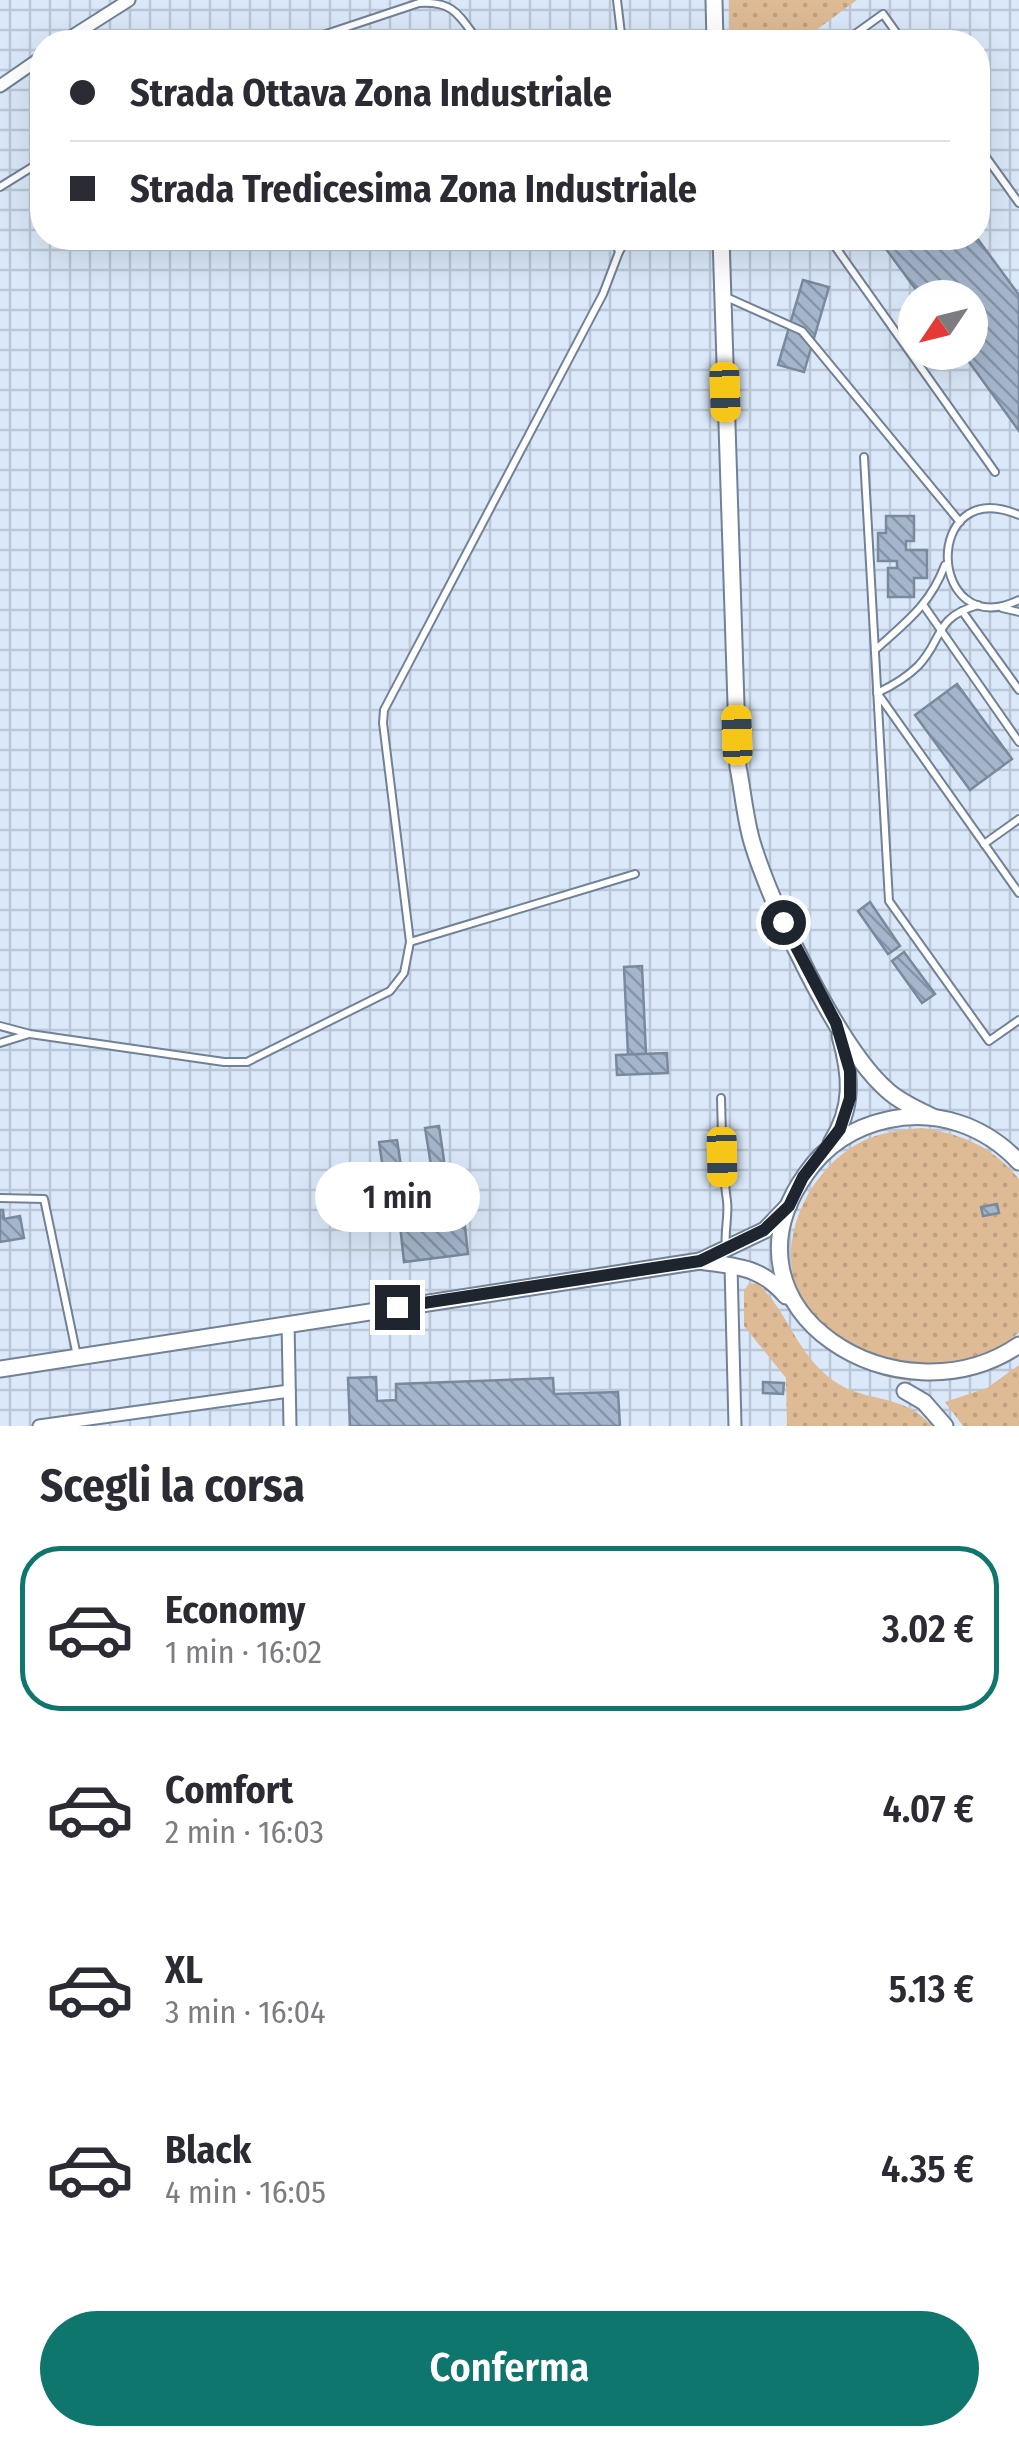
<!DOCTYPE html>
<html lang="it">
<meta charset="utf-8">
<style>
:root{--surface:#fff;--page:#f7f7f7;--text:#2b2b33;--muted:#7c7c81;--line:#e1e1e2;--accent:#0f766e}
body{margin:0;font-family:"Fira Sans Condensed",sans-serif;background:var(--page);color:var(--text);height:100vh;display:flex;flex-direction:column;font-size:38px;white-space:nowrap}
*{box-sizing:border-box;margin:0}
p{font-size:32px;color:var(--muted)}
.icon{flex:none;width:55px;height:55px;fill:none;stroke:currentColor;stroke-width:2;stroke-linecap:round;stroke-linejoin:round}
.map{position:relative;height:1426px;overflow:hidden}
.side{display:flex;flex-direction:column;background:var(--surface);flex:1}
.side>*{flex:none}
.top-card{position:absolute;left:30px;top:30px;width:960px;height:220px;border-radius:40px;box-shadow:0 10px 40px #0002;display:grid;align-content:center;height:220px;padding:0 40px;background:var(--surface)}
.needle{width:65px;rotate:235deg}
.fabs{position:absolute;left:898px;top:280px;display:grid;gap:20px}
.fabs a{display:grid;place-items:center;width:90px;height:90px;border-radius:50%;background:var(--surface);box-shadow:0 10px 40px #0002;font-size:50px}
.end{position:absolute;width:45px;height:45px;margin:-22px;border:12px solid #1e252e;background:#fff;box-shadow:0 0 0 5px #fff}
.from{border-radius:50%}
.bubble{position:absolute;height:70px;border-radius:35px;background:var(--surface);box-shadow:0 10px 40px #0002;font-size:32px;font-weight:600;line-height:70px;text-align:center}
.car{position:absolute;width:30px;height:60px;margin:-30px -15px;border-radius:12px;box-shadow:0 0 8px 2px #0007;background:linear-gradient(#f5c518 24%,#345 0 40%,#f5c518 0 76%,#345 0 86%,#f5c518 0)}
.top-card b{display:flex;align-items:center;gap:35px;height:95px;font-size:38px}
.top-card b+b{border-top:2px solid var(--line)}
.top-card i{width:25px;height:25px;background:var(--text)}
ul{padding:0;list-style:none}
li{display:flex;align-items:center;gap:30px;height:165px;margin:0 20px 15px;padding:0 20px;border:5px solid transparent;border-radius:40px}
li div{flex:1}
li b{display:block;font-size:38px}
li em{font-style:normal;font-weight:600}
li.current{border-color:var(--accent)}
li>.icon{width:90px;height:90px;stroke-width:1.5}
h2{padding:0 40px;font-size:45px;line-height:120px}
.cta{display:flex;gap:20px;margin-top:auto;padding:20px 40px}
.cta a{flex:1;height:115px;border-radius:60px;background:var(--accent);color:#fff;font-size:40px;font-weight:600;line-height:115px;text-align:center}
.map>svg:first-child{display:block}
.industrial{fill:url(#industrial-grid);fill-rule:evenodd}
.grass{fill:url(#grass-dots)}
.building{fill:url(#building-back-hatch);stroke:#79899e;stroke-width:2.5}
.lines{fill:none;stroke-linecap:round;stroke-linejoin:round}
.service-casing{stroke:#718196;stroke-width:10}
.minor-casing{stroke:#718196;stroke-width:15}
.secondary-casing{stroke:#718196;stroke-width:19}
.service{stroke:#fff;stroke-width:6}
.minor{stroke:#fff;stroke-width:11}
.secondary{stroke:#fff;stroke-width:15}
.route{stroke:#1e252e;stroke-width:12}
</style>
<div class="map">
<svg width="1019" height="1426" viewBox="0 0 1019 1426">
<defs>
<pattern id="industrial-grid" width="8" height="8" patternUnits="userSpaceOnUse" patternTransform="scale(2.5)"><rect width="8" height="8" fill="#dae8f9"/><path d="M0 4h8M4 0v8" fill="none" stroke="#bbc7d6"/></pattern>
<pattern id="grass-dots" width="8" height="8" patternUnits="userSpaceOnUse" patternTransform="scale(2.5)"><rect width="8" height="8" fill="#debb95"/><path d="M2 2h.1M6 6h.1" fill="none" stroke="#bea181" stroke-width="1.8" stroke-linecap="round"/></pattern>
<pattern id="building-back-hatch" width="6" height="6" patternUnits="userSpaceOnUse" patternTransform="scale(2.5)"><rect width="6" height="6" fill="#a5b6cc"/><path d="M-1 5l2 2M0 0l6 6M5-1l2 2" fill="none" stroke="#8694a6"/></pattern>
</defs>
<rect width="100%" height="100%" fill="#ebf3fc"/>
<path class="industrial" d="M0,0H1019V1426H0ZM42,42H978V238H42ZM915,298H970V352H915Z"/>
<g class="grass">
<polygon points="729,0 857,0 800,42 730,42"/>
<path d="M922,1128C963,1134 993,1147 1019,1179V1332C947,1409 846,1393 800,1298C773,1241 810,1167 863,1141C881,1132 902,1130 922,1128Z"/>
<path d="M757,1283C788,1310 795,1353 834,1381C856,1397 883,1396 907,1407C917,1411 925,1419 932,1426H787L786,1378L744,1326V1290L749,1284Z"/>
<polygon points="1019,1365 1019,1426 963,1426 945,1402 987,1388"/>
</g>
<g class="building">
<polygon points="878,238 977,238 1019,295 1019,431 962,352 970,352 970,298 922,298"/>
<polygon points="803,280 829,287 804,372 778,365"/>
<polygon points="886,516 914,516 914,541 906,541 906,550 927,550 927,578 914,578 914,597 888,597 888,568 897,568 897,561 878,561 878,533 886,533"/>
<polygon points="957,684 1012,759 970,790 915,715"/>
<polygon points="870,902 900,946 888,954 858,911"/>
<polygon points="904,952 935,994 922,1003 892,961"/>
<polygon points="642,966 646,1054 628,1055 624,967"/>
<polygon points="667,1053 668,1073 617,1075 616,1055"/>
<polygon points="439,1126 447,1181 416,1186 413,1168 431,1165 425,1128"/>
<polygon points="397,1140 404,1186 386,1189 379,1142"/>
<polygon points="997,1204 999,1213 983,1216 981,1207"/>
<polygon points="0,1210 3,1210 4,1219 20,1216 24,1238 0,1242"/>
<polygon points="464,1217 468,1254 404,1262 400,1225"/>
<polygon points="376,1377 377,1401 396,1400 396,1384 553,1378 554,1394 618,1392 620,1426 350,1426 348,1378"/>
<polygon points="763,1382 784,1383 783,1394 763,1393"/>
</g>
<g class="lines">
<defs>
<g id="service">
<polyline points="617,0 622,42"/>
<path d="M302,42L419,3C455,1 459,16 479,42"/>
<polyline points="844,42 883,14 903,42"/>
<polyline points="978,146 1019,203"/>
<polyline points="0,187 42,161"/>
<polyline points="614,238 619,252 627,238"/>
<polyline points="829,238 995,472"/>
<polyline points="724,296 802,331 960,522"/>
<polyline points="864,457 889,901 989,1041 1019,1020"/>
<path d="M1019,515C921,473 927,644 1019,600"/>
<polyline points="924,606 1019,742"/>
<polyline points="1002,608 1019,612"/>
<polyline points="962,611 1019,690"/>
<path d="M875,650C906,622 930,605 945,565"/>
<path d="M877,693C892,686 906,678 918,666C944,639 933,618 978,605"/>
<polyline points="878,694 1019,893"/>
<polyline points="984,844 1019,819"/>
<polyline points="410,942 635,874"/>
<polyline points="0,1026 30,1034 224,1062 247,1062 390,991 404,973 410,942 383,723 384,710 603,294 619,252"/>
<polyline points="0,1043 29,1034"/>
<path d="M721,1098C722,1133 722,1167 727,1201C729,1216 724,1231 726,1248"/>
<polyline points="0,1198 44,1199 77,1356"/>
</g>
<g id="minor">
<polyline points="63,42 129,0"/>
<polyline points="0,86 42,57"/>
<polyline points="731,1266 735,1426"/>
<polyline points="288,1323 290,1426"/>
<polyline points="39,1426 289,1391"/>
</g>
<g id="secondary">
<polyline points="714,0 715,42"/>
<path d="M721,238L738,767C743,792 745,818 752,842C771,906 838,1047 887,1090C900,1102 917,1109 933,1117"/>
<path d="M831,1143C854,1107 851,1075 840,1036"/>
<path d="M1019,1162C984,1125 936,1109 887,1120C854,1127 825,1146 806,1174C709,1311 900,1426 1019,1345"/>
<path d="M700,1261C738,1267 760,1266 786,1296"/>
<polyline points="0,1369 700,1261 765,1230 789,1205"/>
<polyline points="905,1391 924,1402 945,1426"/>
</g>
</defs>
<use href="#service" class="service-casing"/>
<use href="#minor" class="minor-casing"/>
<use href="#secondary" class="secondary-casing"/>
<use href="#service" class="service"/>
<use href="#minor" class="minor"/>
<use href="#secondary" class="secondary"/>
</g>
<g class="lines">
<polyline class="route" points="397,1307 700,1261 764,1230 789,1206 803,1177 840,1129 850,1098 850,1071 836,1023 783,922"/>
</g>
</svg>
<div class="fabs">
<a><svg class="needle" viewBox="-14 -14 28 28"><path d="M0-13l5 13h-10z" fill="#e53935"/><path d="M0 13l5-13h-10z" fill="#7c7c81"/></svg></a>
</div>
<i class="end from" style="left:783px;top:922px"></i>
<i class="end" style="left:397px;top:1307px"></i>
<div class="bubble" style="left:315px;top:1162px;width:165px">1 min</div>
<i class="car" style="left:725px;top:392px;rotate:178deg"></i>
<i class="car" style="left:737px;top:735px;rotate:358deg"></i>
<i class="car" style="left:722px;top:1157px;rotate:179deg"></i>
<div class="top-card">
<b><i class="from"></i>Strada Ottava Zona Industriale</b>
<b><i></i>Strada Tredicesima Zona Industriale</b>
</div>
</div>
<section class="side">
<h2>Scegli la corsa</h2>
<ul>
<li class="current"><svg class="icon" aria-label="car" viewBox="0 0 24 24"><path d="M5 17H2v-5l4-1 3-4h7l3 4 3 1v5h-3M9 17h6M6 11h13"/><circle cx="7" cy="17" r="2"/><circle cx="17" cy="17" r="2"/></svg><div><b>Economy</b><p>1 min · 16:02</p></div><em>3.02 €</em></li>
<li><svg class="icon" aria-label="car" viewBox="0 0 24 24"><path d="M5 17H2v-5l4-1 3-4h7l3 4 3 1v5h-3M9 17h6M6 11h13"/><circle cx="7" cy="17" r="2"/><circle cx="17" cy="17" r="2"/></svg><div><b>Comfort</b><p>2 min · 16:03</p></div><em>4.07 €</em></li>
<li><svg class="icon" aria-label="car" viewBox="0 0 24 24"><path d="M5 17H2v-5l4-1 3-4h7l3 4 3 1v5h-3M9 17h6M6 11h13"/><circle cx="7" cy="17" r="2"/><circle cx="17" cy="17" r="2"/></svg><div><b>XL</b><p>3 min · 16:04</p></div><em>5.13 €</em></li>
<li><svg class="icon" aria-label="car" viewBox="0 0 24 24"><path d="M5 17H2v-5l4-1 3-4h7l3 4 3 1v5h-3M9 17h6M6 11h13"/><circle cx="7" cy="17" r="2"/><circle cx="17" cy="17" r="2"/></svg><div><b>Black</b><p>4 min · 16:05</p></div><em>4.35 €</em></li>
</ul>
<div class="cta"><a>Conferma</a></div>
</section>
